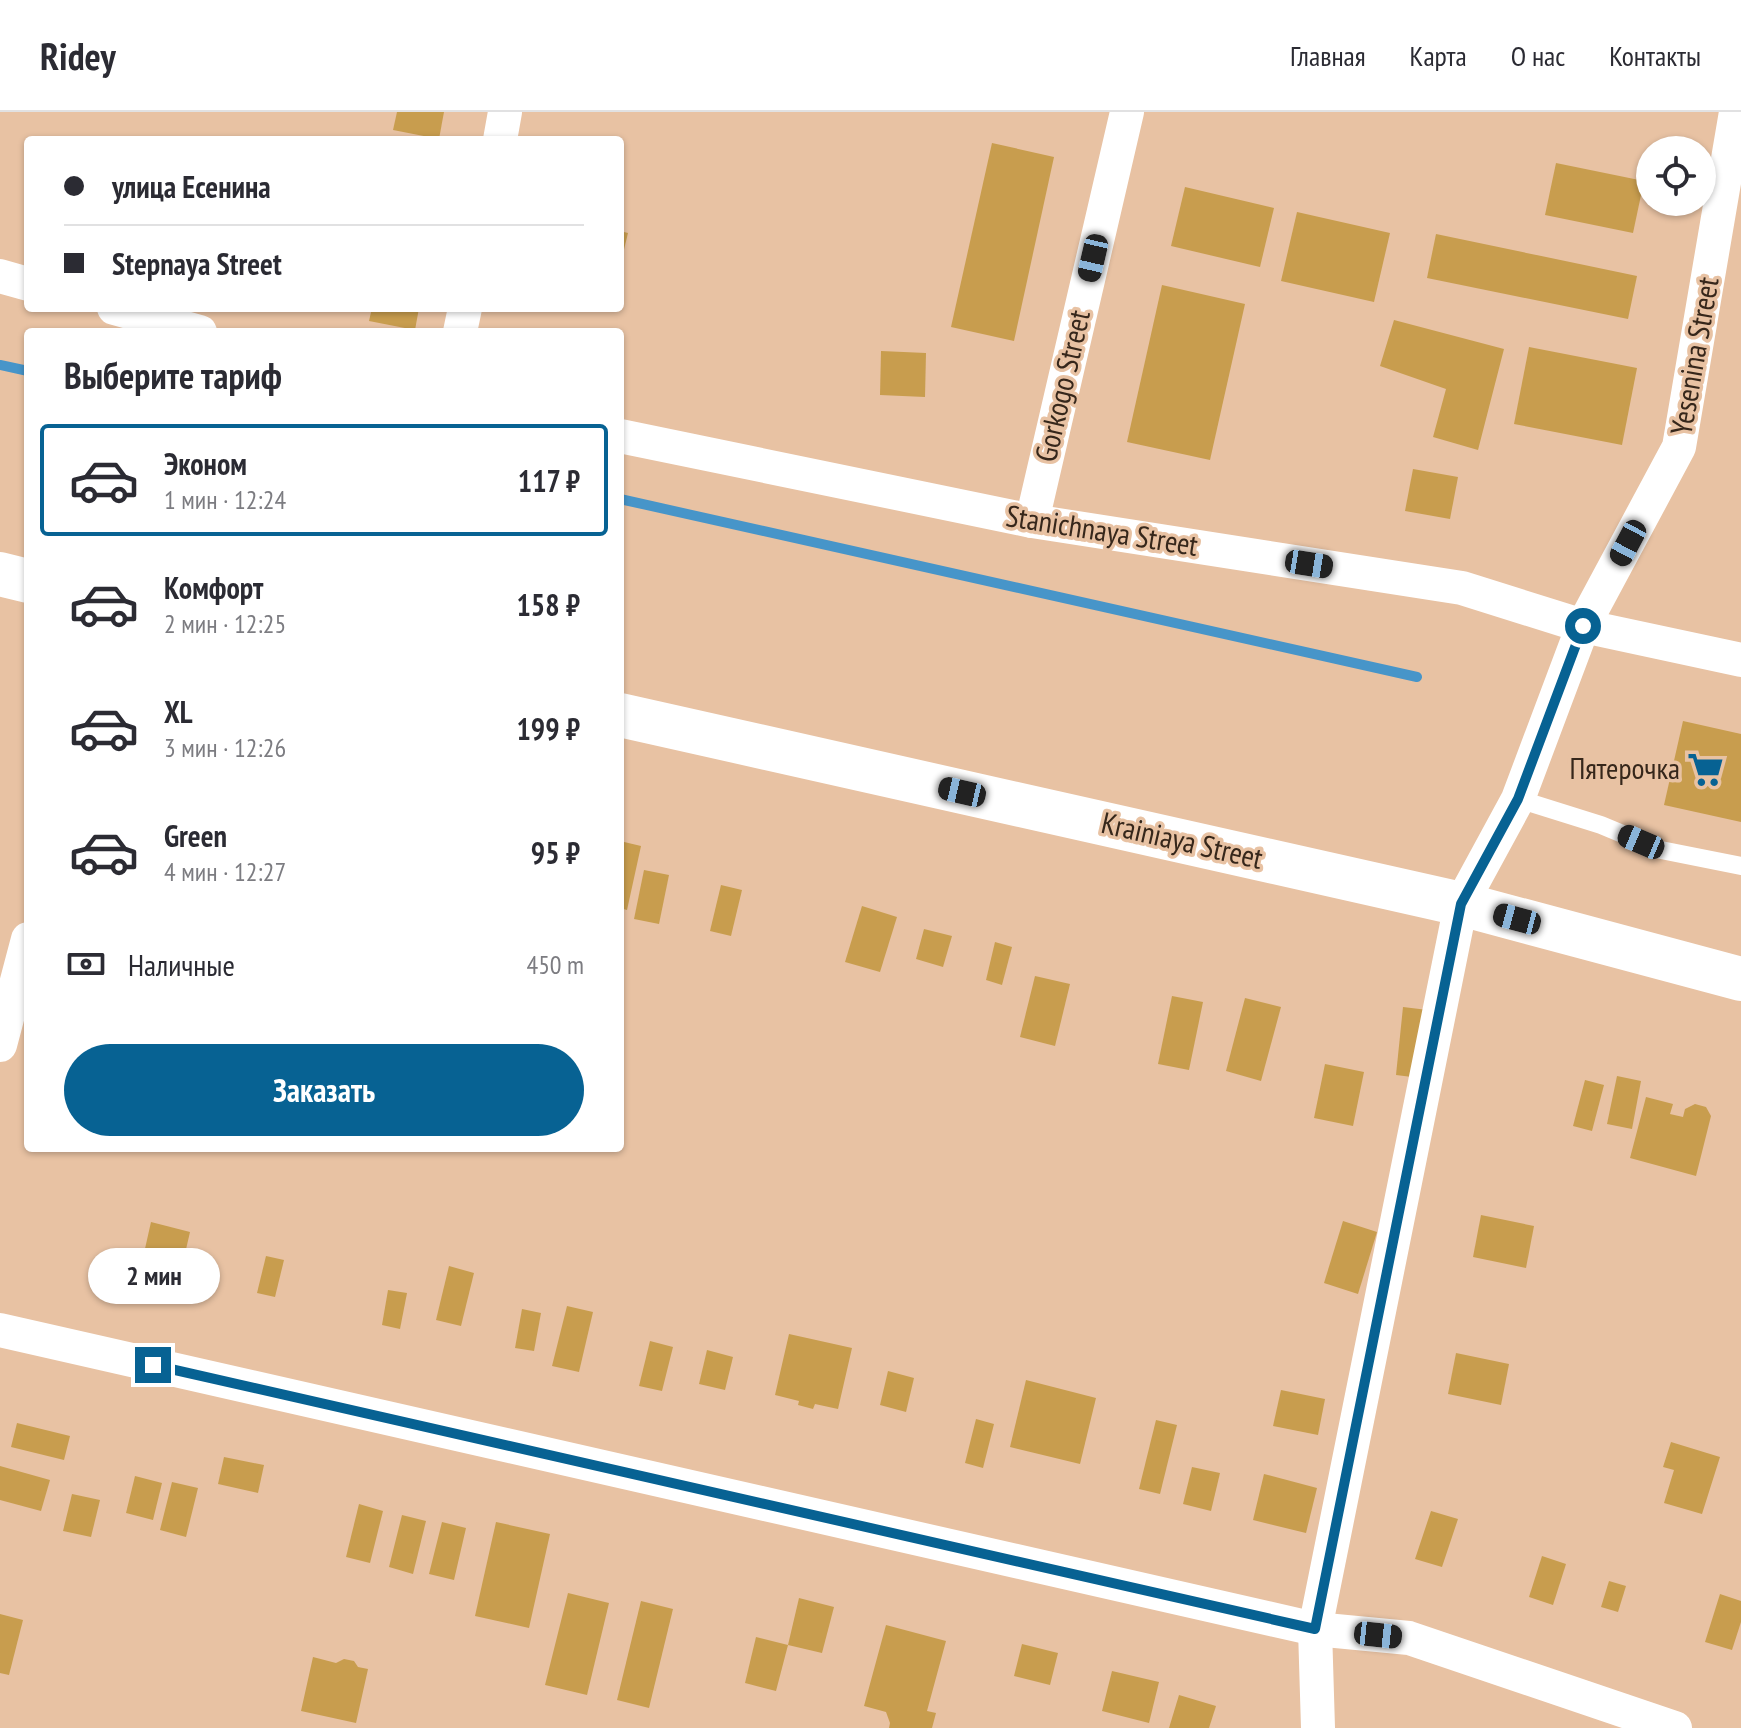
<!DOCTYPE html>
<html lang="ru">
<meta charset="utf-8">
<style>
:root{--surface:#fff;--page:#f7f7f7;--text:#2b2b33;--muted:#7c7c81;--line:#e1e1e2;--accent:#076293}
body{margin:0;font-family:"PT Sans Narrow",sans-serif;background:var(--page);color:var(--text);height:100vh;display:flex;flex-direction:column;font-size:30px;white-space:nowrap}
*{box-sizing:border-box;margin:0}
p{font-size:26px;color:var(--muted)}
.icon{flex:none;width:44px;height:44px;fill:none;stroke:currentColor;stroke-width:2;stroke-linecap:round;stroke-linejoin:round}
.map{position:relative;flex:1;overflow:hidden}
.drawer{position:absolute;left:24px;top:216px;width:600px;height:824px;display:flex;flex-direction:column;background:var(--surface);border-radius:8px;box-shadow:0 2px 6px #0004}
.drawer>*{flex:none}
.hud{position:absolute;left:24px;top:24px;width:600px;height:176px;border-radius:8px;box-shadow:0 2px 6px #0004;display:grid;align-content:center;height:176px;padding:0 40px;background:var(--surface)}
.fabs{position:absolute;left:1636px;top:24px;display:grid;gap:16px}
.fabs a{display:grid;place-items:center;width:80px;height:80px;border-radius:50%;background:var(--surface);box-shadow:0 2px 6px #0004;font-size:40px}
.end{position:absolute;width:36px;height:36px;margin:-18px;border:10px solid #076293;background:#fff;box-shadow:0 0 0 4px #fff}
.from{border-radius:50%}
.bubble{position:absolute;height:56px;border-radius:28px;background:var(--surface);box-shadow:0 2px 6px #0004;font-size:26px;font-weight:700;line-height:56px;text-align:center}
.car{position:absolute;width:24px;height:48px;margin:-24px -12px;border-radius:10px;box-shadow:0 0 6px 2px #0007;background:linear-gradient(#222 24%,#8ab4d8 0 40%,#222 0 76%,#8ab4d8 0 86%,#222 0)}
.hud b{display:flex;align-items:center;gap:28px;height:76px;font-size:30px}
.hud b+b{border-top:2px solid var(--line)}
.hud i{width:20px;height:20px;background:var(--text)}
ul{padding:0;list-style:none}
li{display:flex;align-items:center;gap:24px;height:112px;margin:0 16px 12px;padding:0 24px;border:4px solid transparent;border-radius:8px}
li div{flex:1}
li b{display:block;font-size:30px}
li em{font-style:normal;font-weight:700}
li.on{border-color:var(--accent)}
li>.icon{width:72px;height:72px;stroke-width:1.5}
h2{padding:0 40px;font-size:36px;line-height:96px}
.pay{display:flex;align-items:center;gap:20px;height:88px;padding:0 40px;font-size:30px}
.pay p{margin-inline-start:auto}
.button{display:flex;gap:16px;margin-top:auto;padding:16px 40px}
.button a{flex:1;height:92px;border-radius:48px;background:var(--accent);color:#fff;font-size:32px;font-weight:700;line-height:92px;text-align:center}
header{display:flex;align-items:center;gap:48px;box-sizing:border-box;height:112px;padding:0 40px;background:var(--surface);border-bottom:2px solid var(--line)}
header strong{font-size:38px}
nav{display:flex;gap:44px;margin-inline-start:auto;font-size:28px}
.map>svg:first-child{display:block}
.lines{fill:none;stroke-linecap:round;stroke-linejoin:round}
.stream{stroke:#4795c9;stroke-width:10}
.building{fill:#c89d4e}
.service{stroke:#fff;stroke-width:18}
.minor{stroke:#fff;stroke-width:34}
.secondary{stroke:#fff;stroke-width:44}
.route{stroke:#076293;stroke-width:10}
.labels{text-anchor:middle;stroke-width:7;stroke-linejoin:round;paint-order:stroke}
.street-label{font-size:30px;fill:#36271b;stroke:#e8c2a3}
.poi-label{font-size:30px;fill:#36271b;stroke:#e8c2a3;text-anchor:end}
</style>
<header>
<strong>Ridey</strong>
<nav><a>Главная</a><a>Карта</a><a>О нас</a><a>Контакты</a></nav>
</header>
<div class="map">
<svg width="1741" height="1616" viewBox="0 0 1741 1616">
<rect width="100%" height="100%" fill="#e8c2a3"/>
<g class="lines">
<g class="stream">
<polyline points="0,253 28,259"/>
<polyline points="620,387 1417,565"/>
</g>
</g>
<g class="building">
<polygon points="397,0 444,0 439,27 393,18"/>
<polygon points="992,31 1054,45 1014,229 951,215"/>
<polygon points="1556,51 1644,69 1633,121 1545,103"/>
<polygon points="1185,75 1274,96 1260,155 1171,134"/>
<polygon points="1297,100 1390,121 1374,190 1281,169"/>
<polygon points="620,119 628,121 621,150 620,150"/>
<polygon points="1436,122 1637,164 1628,207 1427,166"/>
<polygon points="1162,173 1245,192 1210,348 1127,330"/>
<polygon points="372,196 419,196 415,218 369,209"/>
<polygon points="1394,208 1504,237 1478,338 1433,325 1446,277 1380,254"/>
<polygon points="1529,235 1637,256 1622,333 1514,312"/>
<polygon points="881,239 926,241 925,285 880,283"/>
<polygon points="1413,357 1458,365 1450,407 1405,399"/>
<polygon points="1683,609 1741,622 1741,710 1664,693"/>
<polygon points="620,729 641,734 627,798 620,796"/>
<polygon points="644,758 669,763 659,812 634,807"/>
<polygon points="721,773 742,778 731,824 710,819"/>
<polygon points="862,794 897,805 880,860 845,850"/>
<polygon points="924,817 952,824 943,855 916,847"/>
<polygon points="995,830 1012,835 1002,873 986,868"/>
<polygon points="1035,864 1070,872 1055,934 1020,925"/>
<polygon points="1172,884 1203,890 1189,958 1158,952"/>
<polygon points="1245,886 1281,895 1261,969 1226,959"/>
<polygon points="1403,895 1436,899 1428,967 1396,963"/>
<polygon points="1325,952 1364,960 1353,1014 1314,1006"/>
<polygon points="1617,964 1641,969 1632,1017 1607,1012"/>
<polygon points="1585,968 1604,973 1592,1019 1573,1014"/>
<polygon points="1646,985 1673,992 1670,1002 1683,1005 1685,997 1695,992 1706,995 1711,1004 1696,1064 1630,1046"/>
<polygon points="1481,1103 1534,1114 1526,1156 1473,1145"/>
<polygon points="1343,1109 1377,1120 1358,1182 1324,1171"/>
<polygon points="151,1110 190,1120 181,1159 142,1150"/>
<polygon points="266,1144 284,1148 275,1185 257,1181"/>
<polygon points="449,1154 474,1161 461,1214 436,1208"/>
<polygon points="388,1178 407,1181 400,1217 382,1213"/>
<polygon points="567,1194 593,1200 579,1260 552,1254"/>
<polygon points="522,1197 541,1201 534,1239 515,1236"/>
<polygon points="789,1222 852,1236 838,1297 815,1292 813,1297 798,1293 799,1289 775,1283"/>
<polygon points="650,1229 673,1235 662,1279 639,1274"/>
<polygon points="707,1238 733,1245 725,1278 699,1272"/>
<polygon points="1456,1241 1509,1252 1501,1293 1448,1282"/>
<polygon points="888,1259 914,1266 906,1300 880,1293"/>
<polygon points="1026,1268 1096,1286 1080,1352 1010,1335"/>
<polygon points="1281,1278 1325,1287 1318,1323 1273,1314"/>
<polygon points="976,1307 994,1312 983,1356 965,1351"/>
<polygon points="1156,1308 1177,1313 1160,1382 1139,1377"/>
<polygon points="17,1311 70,1324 64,1348 11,1335"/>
<polygon points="1671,1330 1720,1345 1702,1402 1664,1391 1674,1358 1663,1355"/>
<polygon points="224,1345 264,1353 258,1381 218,1372"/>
<polygon points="0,1354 50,1368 41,1399 0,1388"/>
<polygon points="1192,1355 1220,1361 1211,1399 1183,1392"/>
<polygon points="1264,1362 1317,1376 1306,1421 1253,1408"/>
<polygon points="135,1364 162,1371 153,1408 126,1401"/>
<polygon points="172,1370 198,1376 186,1425 160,1418"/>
<polygon points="72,1382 100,1388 91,1425 63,1419"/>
<polygon points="359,1392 383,1399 370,1451 346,1445"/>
<polygon points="1431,1399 1458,1407 1442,1455 1415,1447"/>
<polygon points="402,1403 426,1409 413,1462 389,1455"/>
<polygon points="442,1410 466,1416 454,1468 429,1462"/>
<polygon points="496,1410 550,1422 529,1516 475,1504"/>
<polygon points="1542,1444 1566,1452 1553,1493 1529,1485"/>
<polygon points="1609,1469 1626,1474 1618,1500 1601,1495"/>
<polygon points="568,1481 609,1491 587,1583 545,1573"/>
<polygon points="1720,1482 1741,1489 1741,1510 1732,1538 1705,1530"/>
<polygon points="799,1486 834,1495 822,1541 788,1533"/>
<polygon points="641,1489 673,1497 649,1596 617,1588"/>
<polygon points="0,1502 23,1508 9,1563 0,1561"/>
<polygon points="886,1513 946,1529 927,1599 936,1601 932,1616 889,1616 890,1611 886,1600 864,1594"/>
<polygon points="756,1525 788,1533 776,1579 745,1571"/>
<polygon points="1022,1532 1058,1541 1050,1573 1014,1564"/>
<polygon points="313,1545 336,1551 344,1547 354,1549 358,1555 368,1557 356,1611 301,1599"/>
<polygon points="1112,1559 1159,1570 1149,1611 1102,1599"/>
<polygon points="1179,1583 1216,1594 1209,1616 1169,1616"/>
</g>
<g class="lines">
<polyline class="service" points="1518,687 1601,713 1661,738 1741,754"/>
<g class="minor">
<polyline points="500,28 505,0"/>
<polyline points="0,164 28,172"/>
<polyline points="114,196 200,220"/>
<polyline points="460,220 465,196"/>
<polyline points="620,324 1032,409 1462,476 1583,514 1741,548"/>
<polyline points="1032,409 1127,0"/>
<polyline points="0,933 28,827"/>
<polyline points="0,1218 1315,1517 1409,1526 1675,1616"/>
<polyline points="1318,1616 1315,1517 1461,792 1518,687 1583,514 1679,335 1736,0"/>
</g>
<g class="secondary">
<polyline points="0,462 28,469"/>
<polyline points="620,603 1461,792 1741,867"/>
</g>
</g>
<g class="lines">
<polyline class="route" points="153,1253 1315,1517 1461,792 1518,687 1583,514"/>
</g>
<defs>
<symbol id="supermarket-bare" viewBox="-9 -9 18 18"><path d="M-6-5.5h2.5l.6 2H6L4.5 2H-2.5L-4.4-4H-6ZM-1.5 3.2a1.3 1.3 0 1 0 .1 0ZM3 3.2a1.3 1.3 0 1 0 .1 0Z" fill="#076293" stroke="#e8c2a3" stroke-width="2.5" paint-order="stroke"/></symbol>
</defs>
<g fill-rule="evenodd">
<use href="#supermarket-bare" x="1680" y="632" width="51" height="51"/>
</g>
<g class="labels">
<g class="street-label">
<text transform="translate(1695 244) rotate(-80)" y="10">Yesenina Street</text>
<text transform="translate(1063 274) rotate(-77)" y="10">Gorkogo Street</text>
<text transform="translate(1102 419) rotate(9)" y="10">Stanichnaya Street</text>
<text transform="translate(1182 729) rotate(13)" y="10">Krainiaya Street</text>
</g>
<g class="poi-label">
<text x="1680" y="667">Пятерочка</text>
</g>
</g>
</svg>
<div class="fabs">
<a><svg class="icon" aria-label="locate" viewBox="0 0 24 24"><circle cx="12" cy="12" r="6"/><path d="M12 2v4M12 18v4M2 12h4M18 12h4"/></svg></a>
</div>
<i class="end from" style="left:1583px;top:514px"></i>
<i class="end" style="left:153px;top:1253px"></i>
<div class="bubble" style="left:88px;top:1136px;width:132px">2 мин</div>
<i class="car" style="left:1093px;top:146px;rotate:193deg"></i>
<i class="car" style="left:1628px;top:431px;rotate:208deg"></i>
<i class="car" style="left:1309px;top:452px;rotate:99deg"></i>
<i class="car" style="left:962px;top:680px;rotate:283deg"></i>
<i class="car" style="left:1641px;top:730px;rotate:293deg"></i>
<i class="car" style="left:1517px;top:807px;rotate:285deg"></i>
<i class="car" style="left:1378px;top:1523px;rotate:96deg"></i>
<div class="hud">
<b><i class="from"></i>улица Есенина</b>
<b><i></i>Stepnaya Street</b>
</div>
<section class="drawer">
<h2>Выберите тариф</h2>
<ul>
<li class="on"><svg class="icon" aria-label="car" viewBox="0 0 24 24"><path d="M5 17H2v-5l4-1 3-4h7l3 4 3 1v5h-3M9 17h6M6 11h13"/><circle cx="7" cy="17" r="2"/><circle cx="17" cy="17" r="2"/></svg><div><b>Эконом</b><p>1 мин · 12:24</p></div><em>117 ₽</em></li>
<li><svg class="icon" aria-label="car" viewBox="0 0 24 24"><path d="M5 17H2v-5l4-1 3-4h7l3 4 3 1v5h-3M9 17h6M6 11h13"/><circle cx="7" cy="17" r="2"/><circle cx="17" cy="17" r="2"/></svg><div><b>Комфорт</b><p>2 мин · 12:25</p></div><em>158 ₽</em></li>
<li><svg class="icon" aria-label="car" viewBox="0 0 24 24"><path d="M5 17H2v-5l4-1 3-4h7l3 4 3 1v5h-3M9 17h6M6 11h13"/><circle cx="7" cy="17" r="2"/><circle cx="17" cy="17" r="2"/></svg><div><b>XL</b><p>3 мин · 12:26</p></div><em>199 ₽</em></li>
<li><svg class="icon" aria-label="car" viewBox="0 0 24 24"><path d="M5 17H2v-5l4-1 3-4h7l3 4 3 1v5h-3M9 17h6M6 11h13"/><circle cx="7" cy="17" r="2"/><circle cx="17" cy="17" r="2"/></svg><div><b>Green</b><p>4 мин · 12:27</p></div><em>95 ₽</em></li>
</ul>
<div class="pay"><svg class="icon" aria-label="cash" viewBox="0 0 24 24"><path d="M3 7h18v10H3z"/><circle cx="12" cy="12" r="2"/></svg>Наличные<p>450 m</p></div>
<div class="button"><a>Заказать</a></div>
</section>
</div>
